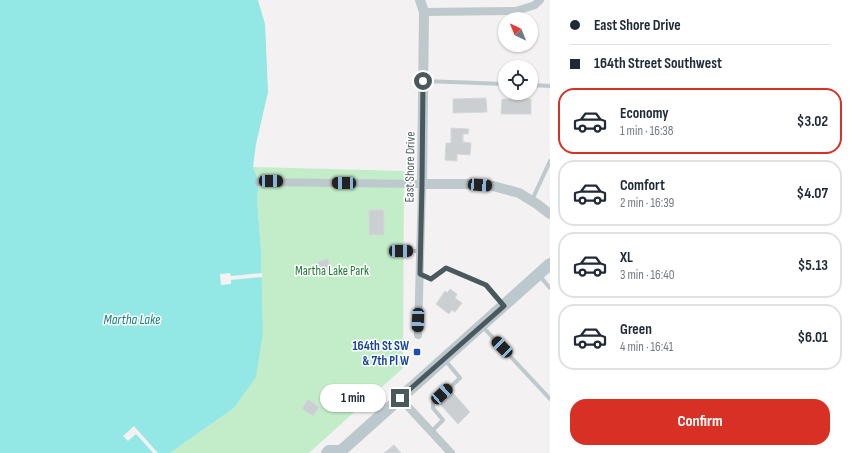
<!DOCTYPE html>
<meta charset="utf-8">
<style>
:root{--surface:#fff;--page:#f2f2f3;--text:#1f2937;--muted:#747a83;--line:#e0e1e3;--accent:#d93025}
body{margin:0;font-family:"Sofia Sans Condensed",sans-serif;background:var(--page);color:var(--text);height:100vh;display:flex;flex-direction:column;font-size:15px;white-space:nowrap}
*{box-sizing:border-box;margin:0}
p{font-size:13px;color:var(--muted)}
.icon{flex:none;width:22px;height:22px;fill:none;stroke:currentColor;stroke-width:2;stroke-linecap:round;stroke-linejoin:round}
.map{position:relative;flex:1;overflow:hidden}
.details{display:flex;flex-direction:column;background:var(--surface);width:300px}
.details>*{flex:none}
.guide{display:grid;align-content:center;height:88px;padding:0 20px;background:var(--surface)}
.needle{width:26px;rotate:317deg}
.controls{position:absolute;left:498px;top:12px;display:grid;gap:8px}
.controls a{display:grid;place-items:center;width:40px;height:40px;border-radius:50%;background:var(--surface);box-shadow:0 1px 3px #0004;font-size:20px}
.end{position:absolute;width:18px;height:18px;margin:-9px;border:5px solid #4a595d;background:#fff;box-shadow:0 0 0 2px #fff}
.from{border-radius:50%}
.bubble{position:absolute;height:28px;border-radius:14px;background:var(--surface);box-shadow:0 1px 3px #0004;font-size:13px;font-weight:700;line-height:28px;text-align:center}
.car{position:absolute;width:12px;height:24px;margin:-12px -6px;border-radius:5px;box-shadow:0 0 3px 1px #0007;background:linear-gradient(#222 24%,#8ab4d8 0 40%,#222 0 76%,#8ab4d8 0 86%,#222 0)}
.guide b{display:flex;align-items:center;gap:14px;height:38px;font-size:15px}
.guide b+b{border-top:1px solid var(--line)}
.guide i{width:10px;height:10px;background:var(--text)}
ul{padding:0;list-style:none}
li{display:flex;align-items:center;gap:12px;height:66px;margin:0 8px 6px;padding:0 12px;border:2px solid var(--line);border-radius:16px}
li div{flex:1}
li b{display:block;font-size:15px}
li em{font-style:normal;font-weight:700}
li.selected{border-color:var(--accent)}
li>.icon{width:36px;height:36px;stroke-width:1.5}
.primary-button{display:flex;gap:8px;margin-top:auto;padding:8px 20px}
.primary-button a{flex:1;height:46px;border-radius:16px;background:var(--accent);color:#fff;font-size:16px;font-weight:700;line-height:46px;text-align:center}
main{display:flex;flex:1;min-height:0}
.map>svg:first-child{display:block}
.green{fill:#c3edc9}
.water{fill:#93e7e4}
.pier{fill:#f3f1f1}
.building{fill:#cbcfd2;stroke:#d5d9dc}
.lines{fill:none;stroke-linecap:round;stroke-linejoin:round}
.service{stroke:#bdc9cc;stroke-width:4}
.minor{stroke:#bdc9cc;stroke-width:8}
.tertiary{stroke:#bdc9cc;stroke-width:10}
.secondary{stroke:#bbc9ce;stroke-width:12}
.route{stroke:#4a595d;stroke-width:5}
.transit-dot{fill:#1a4fb4;stroke:#fff;stroke-width:1.5}
.labels{text-anchor:middle;stroke-width:3;stroke-linejoin:round;paint-order:stroke}
.street-label{font-size:13px;fill:#4a595d;stroke:#fff}
.park-label{font-size:13px;fill:#1d7b35;stroke:#fff}
.transit-label{font-size:13px;font-weight:bold;fill:#164399;stroke:#fff;text-anchor:end}
.water-label{font-size:14px;font-style:italic;fill:#147f7c;stroke:#fff}
</style>
<main>
<div class="map">
<svg width="550" height="453" viewBox="0 0 550 453">
<rect width="100%" height="100%" fill="#f3f1f1"/>
<polygon class="green" points="253,167 404,171 403,368 309,453 170,453 234,408 263,332 261,250 257,199 259,182"/>
<polygon class="water" points="0,0 258,0 265,24 268,92 256,144 253,167 259,182 257,199 261,250 263,332 256,377 234,408 170,453 0,453"/>
<g class="pier">
<polygon points="230,273 231,276 262,273 262,277 231,280 231,284 221,285 220,274"/>
<polygon points="134,426 158,453 153,453 136,434 128,441 123,436"/>
</g>
<g class="building">
<polygon points="486,98 487,112 453,113 453,99"/>
<polygon points="502,99 531,99 531,114 501,114"/>
<polygon points="451,128 469,129 468,134 463,134 463,142 471,143 470,155 457,154 457,161 445,160 446,143 451,143"/>
<rect x="369" y="210" width="15" height="25"/>
<polygon points="328,259 331,270 320,274 317,262"/>
<polygon points="450,289 457,294 455,298 462,303 455,312 452,310 449,314 436,304 445,291 447,293"/>
<polygon points="452,392 470,412 458,424 439,403"/>
<polygon points="308,399 319,407 313,416 302,409"/>
<polygon points="394,445 401,453 384,453"/>
</g>
<g class="lines">
<g class="service">
<polyline points="424,81 505,84"/>
<polyline points="531,85 550,86"/>
<polyline points="532,200 550,161"/>
<polyline points="393,251 420,251"/>
<polyline points="420,275 431,279 447,268 486,285 502,304"/>
<polyline points="539,275 550,288"/>
<polyline points="482,326 550,399"/>
<polyline points="431,432 443,420 433,408 433,403 460,378 445,360"/>
</g>
<g class="minor">
<polyline points="424,12 516,11 535,5 540,0"/>
<polyline points="259,182 422,184 418,335"/>
<polyline points="400,398 451,453"/>
</g>
<polyline class="tertiary" points="420,0 424,12 422,184 467,184 493,186 519,193 537,204 550,214"/>
<polyline class="secondary" points="327,453 329,451 341,451 550,264"/>
</g>
<g class="lines">
<polyline class="route" points="400,398 504,306 486,285 446,268 431,279 420,274 422,184 423,81"/>
</g>
<rect class="transit-dot" x="413" y="348" width="8" height="8" rx="2"/>
<g class="labels">
<g class="street-label">
<text transform="translate(409 167) rotate(-89)" y="5">East Shore Drive</text>
</g>
<g class="park-label">
<text x="332" y="275">Martha Lake Park</text>
</g>
<g class="transit-label">
<text x="409" y="350">164th St SW<tspan x="409" dy="15">&amp; 7th Pl W</tspan></text>
</g>
<g class="water-label">
<text x="132" y="324">Martha Lake</text>
</g>
</g>
</svg>
<div class="controls">
<a><svg class="needle" viewBox="-14 -14 28 28"><path d="M0-13l5 13h-10z" fill="#e53935"/><path d="M0 13l5-13h-10z" fill="#747a83"/></svg></a>
<a><svg class="icon" aria-label="locate" viewBox="0 0 24 24"><circle cx="12" cy="12" r="6"/><path d="M12 2v4M12 18v4M2 12h4M18 12h4"/></svg></a>
</div>
<i class="end from" style="left:423px;top:81px"></i>
<i class="end" style="left:400px;top:398px"></i>
<div class="bubble" style="left:320px;top:384px;width:66px">1 min</div>
<i class="car" style="left:271px;top:181px;rotate:91deg"></i>
<i class="car" style="left:344px;top:183px;rotate:271deg"></i>
<i class="car" style="left:480px;top:185px;rotate:94deg"></i>
<i class="car" style="left:401px;top:251px;rotate:90deg"></i>
<i class="car" style="left:418px;top:320px;rotate:182deg"></i>
<i class="car" style="left:502px;top:347px;rotate:316deg"></i>
<i class="car" style="left:442px;top:394px;rotate:48deg"></i>
</div>
<section class="details">
<div class="guide">
<b><i class="from"></i>East Shore Drive</b>
<b><i></i>164th Street Southwest</b>
</div>
<ul>
<li class="selected"><svg class="icon" aria-label="car" viewBox="0 0 24 24"><path d="M5 17H2v-5l4-1 3-4h7l3 4 3 1v5h-3M9 17h6M6 11h13"/><circle cx="7" cy="17" r="2"/><circle cx="17" cy="17" r="2"/></svg><div><b>Economy</b><p>1 min · 16:38</p></div><em>$3.02</em></li>
<li><svg class="icon" aria-label="car" viewBox="0 0 24 24"><path d="M5 17H2v-5l4-1 3-4h7l3 4 3 1v5h-3M9 17h6M6 11h13"/><circle cx="7" cy="17" r="2"/><circle cx="17" cy="17" r="2"/></svg><div><b>Comfort</b><p>2 min · 16:39</p></div><em>$4.07</em></li>
<li><svg class="icon" aria-label="car" viewBox="0 0 24 24"><path d="M5 17H2v-5l4-1 3-4h7l3 4 3 1v5h-3M9 17h6M6 11h13"/><circle cx="7" cy="17" r="2"/><circle cx="17" cy="17" r="2"/></svg><div><b>XL</b><p>3 min · 16:40</p></div><em>$5.13</em></li>
<li><svg class="icon" aria-label="car" viewBox="0 0 24 24"><path d="M5 17H2v-5l4-1 3-4h7l3 4 3 1v5h-3M9 17h6M6 11h13"/><circle cx="7" cy="17" r="2"/><circle cx="17" cy="17" r="2"/></svg><div><b>Green</b><p>4 min · 16:41</p></div><em>$6.01</em></li>
</ul>
<div class="primary-button"><a>Confirm</a></div>
</section>
</main>
